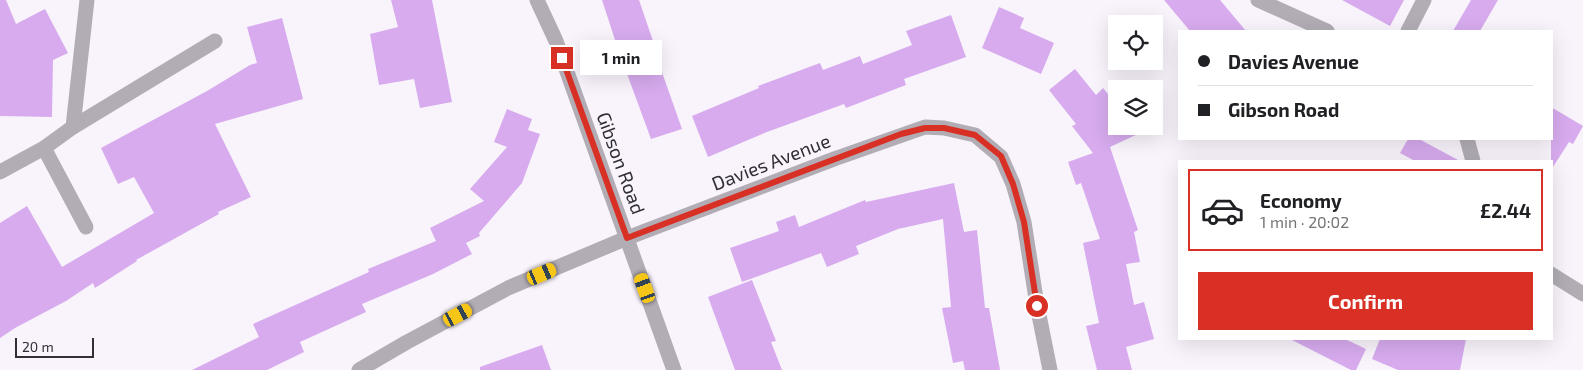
<!DOCTYPE html>
<meta charset="utf-8">
<style>
:root{--surface:#fff;--page:#f2f2f2;--text:#202124;--muted:#757577;--line:#e0e0e0;--accent:#d93025}
body{margin:0;font-family:"Exo 2",sans-serif;background:var(--page);color:var(--text);height:100vh;display:flex;flex-direction:column;font-size:19px;white-space:nowrap}
*{box-sizing:border-box;margin:0}
p{font-size:16px;color:var(--muted)}
.icon{flex:none;width:28px;height:28px;fill:none;stroke:currentColor;stroke-width:2;stroke-linecap:round;stroke-linejoin:round}
.map{position:relative;flex:1;overflow:hidden}
.panel{position:absolute;left:1178px;top:160px;width:375px;height:180px;display:flex;flex-direction:column;background:var(--surface);border-radius:0px;box-shadow:0 5px 20px #0002}
.panel>*{flex:none}
.guide{position:absolute;left:1178px;top:30px;width:375px;height:110px;border-radius:0px;box-shadow:0 5px 20px #0002;display:grid;align-content:center;height:110px;padding:0 20px;background:var(--surface)}
.tools{position:absolute;left:1108px;top:15px;display:grid;gap:10px}
.tools a{display:grid;place-items:center;width:55px;height:55px;border-radius:0px;background:var(--surface);box-shadow:0 5px 20px #0002;font-size:25px}
.scale{position:absolute;left:15px;bottom:12px;width:79px;box-sizing:border-box;padding-left:5px;border:2px solid #322e35;border-top:0;font-size:14px;line-height:18px;white-space:nowrap;color:#322e35;-webkit-text-stroke:4px #f9f4fc;paint-order:stroke}
.end{position:absolute;width:22px;height:22px;margin:-11px;border:6px solid #d93025;background:#fff;box-shadow:0 0 0 2px #fff}
.from{border-radius:50%}
.bubble{position:absolute;height:35px;border-radius:0px;background:var(--surface);box-shadow:0 5px 20px #0002;font-size:16px;font-weight:700;line-height:35px;text-align:center}
.car{position:absolute;width:15px;height:30px;margin:-15px -8px;border-radius:6px;box-shadow:0 0 4px 1px #0007;background:linear-gradient(#f5c518 24%,#345 0 40%,#f5c518 0 76%,#345 0 86%,#f5c518 0)}
.guide b{display:flex;align-items:center;gap:18px;height:48px;font-size:19px}
.guide b+b{border-top:1px solid var(--line)}
.guide i{width:12px;height:12px;background:var(--text)}
ul{padding:9px 0 0;list-style:none}
li{display:flex;align-items:center;gap:15px;height:82px;margin:0 10px 8px;padding:0 10px;border:2px solid transparent;border-radius:0px}
li div{flex:1}
li b{display:block;font-size:19px}
li em{font-style:normal;font-weight:700}
li.on{border-color:var(--accent)}
li>.icon{width:45px;height:45px;stroke-width:1.5}
.cta{display:flex;gap:10px;margin-top:auto;padding:10px 20px}
.cta a{flex:1;height:58px;border-radius:0px;background:var(--accent);color:#fff;font-size:20px;font-weight:700;line-height:58px;text-align:center}
.map>svg:first-child{display:block}
.building{fill:#d7abee}
.lines{fill:none;stroke-linecap:round;stroke-linejoin:round}
.minor{stroke:#b2adb5;stroke-width:15}
.route{stroke:#d93025;stroke-width:6}
.labels{text-anchor:middle;stroke-width:4;stroke-linejoin:round;paint-order:stroke}
.street-label{font-size:19px;fill:#322e35;stroke:#f9f4fc}
</style>
<div class="map">
<svg width="1583" height="370" viewBox="0 0 1583 370">
<rect width="100%" height="100%" fill="#f9f4fc"/>
<g class="building">
<polygon points="0,0 6,0 16,24 45,9 68,53 53,60 52,117 0,116"/>
<polygon points="391,0 432,0 452,102 420,108 414,79 379,85 370,34 398,27"/>
<polygon points="602,0 639,0 653,41 651,41 682,129 651,139 619,52"/>
<polygon points="1164,0 1220,0 1246,31 1190,31"/>
<polygon points="1342,0 1404,0 1390,26"/>
<polygon points="1471,0 1498,0 1480,31 1453,31"/>
<polygon points="999,7 1024,18 1020,28 1054,43 1041,74 982,48"/>
<polygon points="951,15 966,57 904,79 906,85 846,108 844,104 767,132 708,157 692,116 759,88 758,86 820,63 823,70 860,56 863,64 912,45 906,31"/>
<polygon points="282,18 303,99 215,124 251,197 218,212 219,214 136,260 137,261 95,288 93,283 66,301 15,328 0,338 0,223 27,206 62,267 154,213 134,177 118,184 101,148 207,91 250,65 257,63 247,27"/>
<polygon points="1075,69 1096,95 1103,88 1116,104 1116,126 1155,126 1110,147 1138,230 1134,232 1140,262 1126,264 1134,305 1144,302 1154,339 1126,347 1132,370 1097,370 1086,326 1099,323 1083,243 1100,239 1081,183 1076,185 1068,162 1093,153 1072,126 1076,124 1049,90"/>
<polygon points="1551,107 1583,126 1573,144 1569,142 1551,170"/>
<polygon points="507,109 532,119 528,130 540,134 522,183 479,233 480,236 466,243 472,254 433,274 362,304 366,312 300,342 304,352 267,370 192,370 259,337 253,324 369,272 368,269 436,241 430,228 484,201 470,189 507,147 494,142"/>
<polygon points="1408,139 1419,139 1460,161 1415,161 1400,153"/>
<polygon points="954,183 964,232 977,230 985,308 989,308 1000,370 965,370 963,361 953,363 942,308 951,307 943,219 898,229 856,246 859,254 827,267 821,253 742,282 730,248 779,231 776,222 795,215 799,227 865,200 866,202"/>
<polygon points="752,280 776,341 771,342 782,370 735,370 708,297"/>
<polygon points="1290,339 1345,339 1366,349 1356,370 1351,370"/>
<polygon points="1380,339 1466,339 1460,370 1398,370 1372,359"/>
<polygon points="542,345 551,370 480,370 480,367"/>
</g>
<g class="lines">
<g class="minor">
<polyline points="537,0 556,41 674,370"/>
<polyline points="1258,0 1327,31"/>
<polyline points="1408,31 1424,0"/>
<polyline points="73,127 87,0"/>
<polyline points="1467,139 1473,161"/>
<polyline points="44,148 86,227"/>
<polyline points="0,172 44,148 73,127 215,41"/>
<polyline points="1551,274 1583,294"/>
<polyline points="359,370 407,342 508,288 627,238 834,159 925,127 944,128 975,135 1001,157 1013,184 1024,222 1037,305 1050,370"/>
</g>
</g>
<g class="lines">
<polyline class="route" points="562,58 627,238 901,134 925,128 944,128 975,135 1001,156 1013,184 1024,222 1037,306"/>
</g>
<g class="labels">
<g class="street-label">
<text transform="translate(771 162) rotate(-21)" y="7">Davies Avenue</text>
<text transform="translate(621 163) rotate(70)" y="7">Gibson Road</text>
</g>
</g>
</svg>
<div class="tools">
<a><svg class="icon" aria-label="locate" viewBox="0 0 24 24"><circle cx="12" cy="12" r="6"/><path d="M12 2v4M12 18v4M2 12h4M18 12h4"/></svg></a>
<a><svg class="icon" aria-label="layers" viewBox="0 0 24 24"><path d="M12 4l9 5-9 5-9-5zM3 14l9 5 9-5"/></svg></a>
</div>
<div class="scale">20 m</div>
<i class="end from" style="left:1037px;top:306px"></i>
<i class="end" style="left:562px;top:58px"></i>
<div class="bubble" style="left:580px;top:40px;width:82px">1 min</div>
<i class="car" style="left:542px;top:274px;rotate:67deg"></i>
<i class="car" style="left:645px;top:288px;rotate:340deg"></i>
<i class="car" style="left:458px;top:315px;rotate:62deg"></i>
<div class="guide">
<b><i class="from"></i>Davies Avenue</b>
<b><i></i>Gibson Road</b>
</div>
<section class="panel">
<ul>
<li class="on"><svg class="icon" aria-label="car" viewBox="0 0 24 24"><path d="M5 17H2v-5l4-1 3-4h7l3 4 3 1v5h-3M9 17h6M6 11h13"/><circle cx="7" cy="17" r="2"/><circle cx="17" cy="17" r="2"/></svg><div><b>Economy</b><p>1 min · 20:02</p></div><em>£2.44</em></li>
</ul>
<div class="cta"><a>Confirm</a></div>
</section>
</div>
